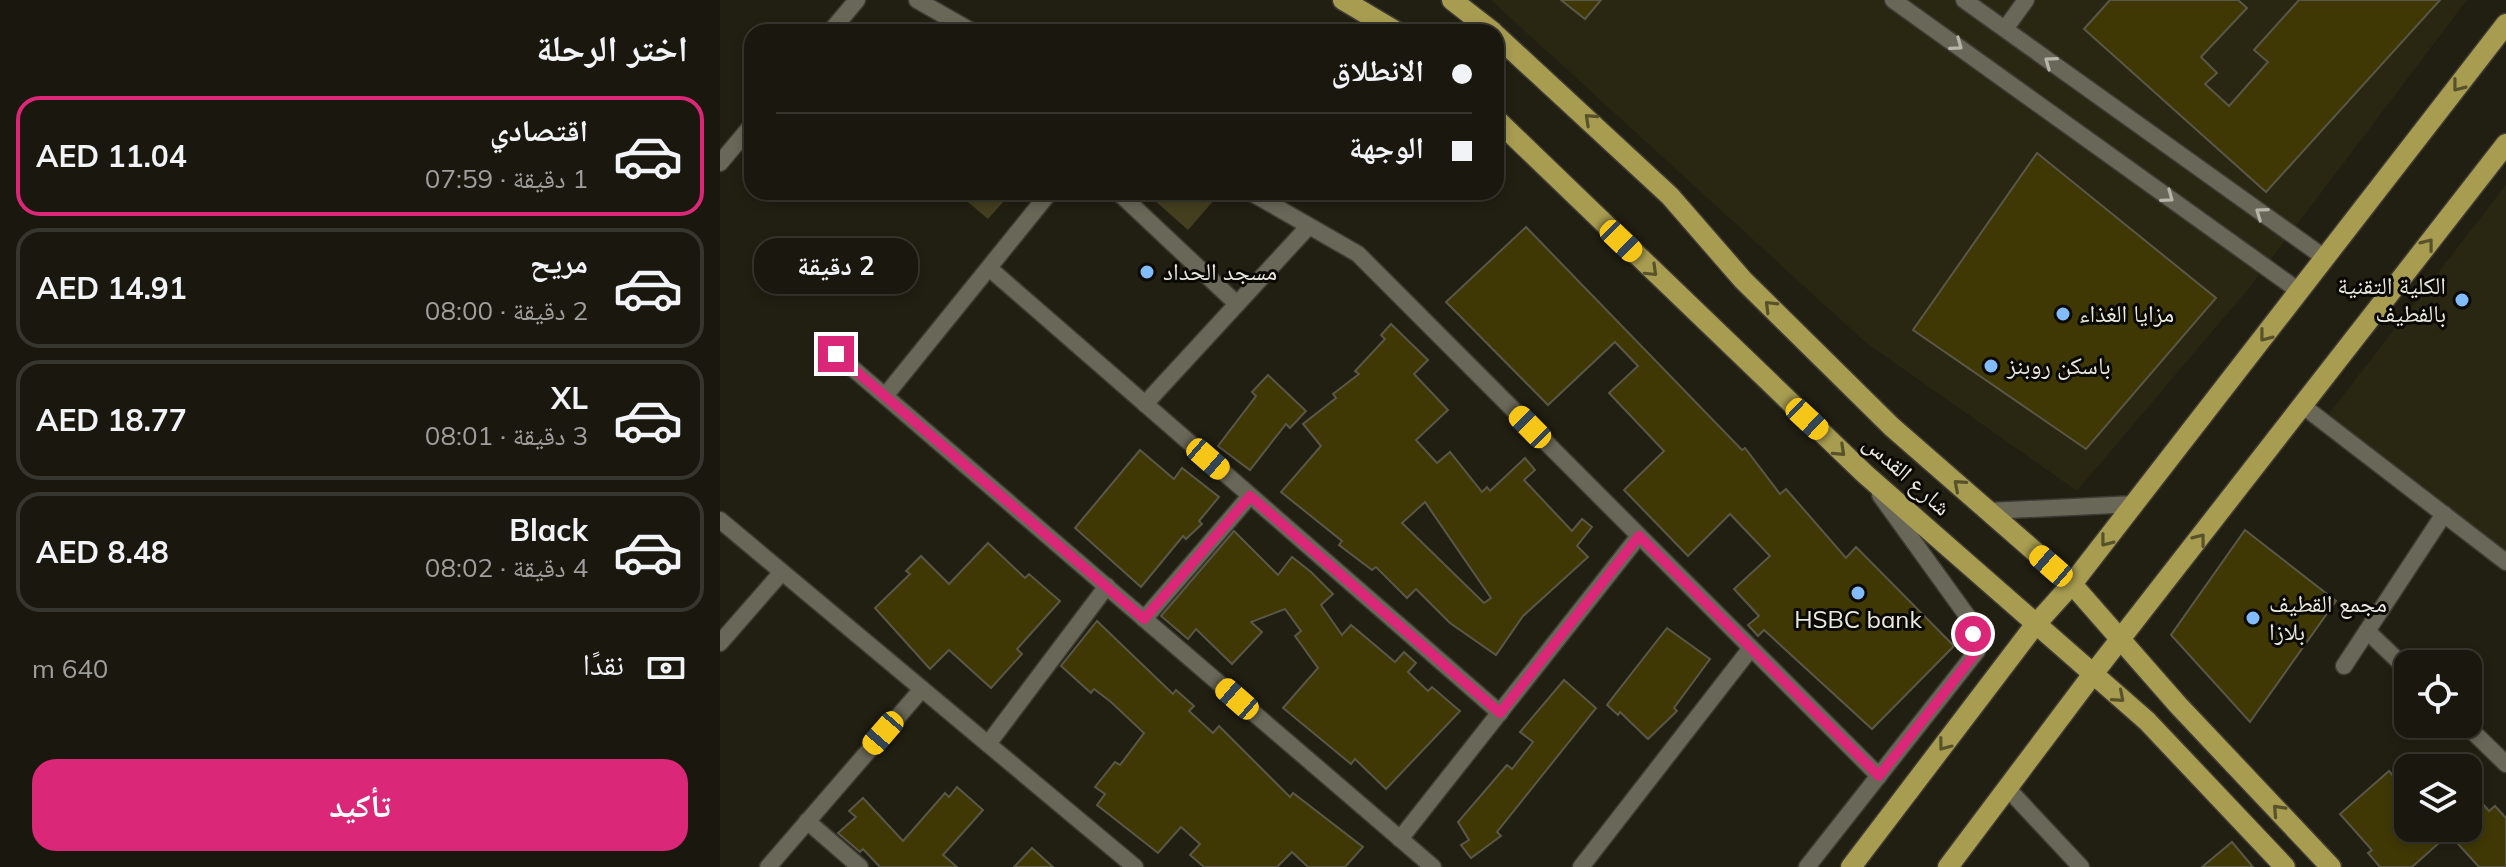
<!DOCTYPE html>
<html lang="ar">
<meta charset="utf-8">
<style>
:root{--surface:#19170e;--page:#26241c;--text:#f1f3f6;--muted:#9f9f9e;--line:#37362e;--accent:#db2777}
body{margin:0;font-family:Mulish,"Noto Naskh Arabic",sans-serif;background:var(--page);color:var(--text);direction:rtl;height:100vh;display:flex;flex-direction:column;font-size:30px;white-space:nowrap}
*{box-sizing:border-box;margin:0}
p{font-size:26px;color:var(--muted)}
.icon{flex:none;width:44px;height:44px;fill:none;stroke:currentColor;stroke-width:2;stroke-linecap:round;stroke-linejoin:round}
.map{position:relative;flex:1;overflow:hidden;direction:ltr}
.side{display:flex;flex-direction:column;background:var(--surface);width:720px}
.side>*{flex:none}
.guide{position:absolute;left:24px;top:24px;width:760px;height:176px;border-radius:24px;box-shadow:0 4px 12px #0003,0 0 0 2px var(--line);direction:rtl;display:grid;align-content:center;height:176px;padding:0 32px;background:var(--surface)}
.tools{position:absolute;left:1674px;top:650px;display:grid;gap:16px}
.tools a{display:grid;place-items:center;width:88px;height:88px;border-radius:16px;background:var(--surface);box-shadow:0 4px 12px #0003,0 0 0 2px var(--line);font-size:40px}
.end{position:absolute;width:36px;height:36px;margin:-18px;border:10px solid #db2777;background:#fff;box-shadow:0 0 0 4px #fff}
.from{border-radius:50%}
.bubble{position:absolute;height:56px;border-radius:24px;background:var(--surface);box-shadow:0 4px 12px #0003,0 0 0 2px var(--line);font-size:26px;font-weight:700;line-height:56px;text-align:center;direction:rtl}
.car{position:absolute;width:24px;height:48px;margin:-24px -12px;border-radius:10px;box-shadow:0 0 6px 2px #0007;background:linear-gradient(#f5c518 24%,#345 0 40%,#f5c518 0 76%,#345 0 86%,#f5c518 0)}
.guide b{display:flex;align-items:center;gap:28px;height:76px;font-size:30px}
.guide b+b{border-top:2px solid var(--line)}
.guide i{width:20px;height:20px;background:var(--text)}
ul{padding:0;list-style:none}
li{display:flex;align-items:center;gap:24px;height:120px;margin:0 16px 12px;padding:0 16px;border:4px solid var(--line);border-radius:24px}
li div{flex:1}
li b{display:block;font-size:30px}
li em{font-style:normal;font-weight:700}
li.current{border-color:var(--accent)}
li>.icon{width:72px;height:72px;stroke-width:1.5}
h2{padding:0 32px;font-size:36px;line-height:96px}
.pay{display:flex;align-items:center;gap:20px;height:88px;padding:0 32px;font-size:30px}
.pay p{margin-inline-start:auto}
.cta{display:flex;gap:16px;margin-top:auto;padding:16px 32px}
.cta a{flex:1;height:92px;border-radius:24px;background:var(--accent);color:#fff;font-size:32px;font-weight:700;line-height:92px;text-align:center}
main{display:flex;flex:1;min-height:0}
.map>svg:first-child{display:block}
.built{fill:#292612}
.green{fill:#443f1e}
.building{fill:#3f3805;stroke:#595748;stroke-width:2;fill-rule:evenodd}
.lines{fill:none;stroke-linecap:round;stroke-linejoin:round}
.minor-casing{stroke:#3c3a32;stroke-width:19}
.major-casing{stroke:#3c3a32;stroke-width:23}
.minor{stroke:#696758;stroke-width:16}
.major{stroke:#a79c50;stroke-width:20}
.oneway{stroke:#b6b5aa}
.oneway2{stroke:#58522a}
.route{stroke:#db2777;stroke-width:10}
.poi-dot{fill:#82bcfa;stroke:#0a0904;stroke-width:3}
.labels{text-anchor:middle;stroke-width:6;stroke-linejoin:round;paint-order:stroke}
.poi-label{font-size:24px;fill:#eae9e0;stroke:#0a0904;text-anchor:start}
.street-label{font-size:24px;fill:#eae9e0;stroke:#0a0904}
</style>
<main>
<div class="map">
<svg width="1786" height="867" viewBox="0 0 1786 867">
<rect width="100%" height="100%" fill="#211f12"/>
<g class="built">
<polygon points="771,0 1747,0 1529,288 1357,491 1145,342"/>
<polygon points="1786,185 1786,552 1608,415"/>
</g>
<g class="green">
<polygon points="236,192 292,192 268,219"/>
<polygon points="425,192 488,192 495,199 468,230"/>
</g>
<g class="building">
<polygon points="841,0 881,0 865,19"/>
<polygon points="1390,0 1518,0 1527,8 1481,57 1497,73 1485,84 1509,106 1548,62 1534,50 1579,0 1720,0 1546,192 1364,29"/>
<polygon points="1317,153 1496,298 1366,449 1193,330"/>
<polygon points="806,227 1022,450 1025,448 1060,494 1066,489 1126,558 1136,547 1234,646 1152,729 1044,630 1038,636 1028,625 1039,616 1014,589 1050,556 1010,514 968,556 904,490 944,451 889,393 918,366 895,342 828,405 726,302"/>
<path d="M671,324L708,360L694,374L728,410L696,440L717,463L730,452L762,492L767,487L770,491L805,458L815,470L804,480L852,531L862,519L872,527L857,546L868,557L803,616L776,655L730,623L696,589L687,598L656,567L652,570L619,545L622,541L561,492L601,446L583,424L616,398L613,394L639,374L635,371L665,339L661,335ZM705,502L771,598L764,603L682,523Z"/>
<polygon points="548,375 586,411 570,428 566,424 530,470 498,446 536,396 532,392"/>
<polygon points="420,450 454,479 462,468 499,497 479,521 482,524 466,539 463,536 421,587 355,528"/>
<polygon points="1525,530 1616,601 1530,722 1451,635"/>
<polygon points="514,531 558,575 572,557 591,572 613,594 601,605 622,635 631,625 675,662 684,652 696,663 688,672 708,691 712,687 740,711 666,789 635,759 631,764 563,708 598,668 575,636 581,631 565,609 531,622 542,632 512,664 476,629 468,639 441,616"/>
<polygon points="268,543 305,578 309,574 340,601 297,649 302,654 271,688 229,650 210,669 155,608 190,574 186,571 201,556 229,584"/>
<polygon points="377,621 453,694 456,690 474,706 469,711 493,733 499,726 570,797 573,793 643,847 625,867 588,867 572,852 557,867 484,867 470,855 480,844 461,827 438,853 377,805 385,794 375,787 395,762 400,765 424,733 391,702 374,689 371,693 341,666"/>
<polygon points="947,628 990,659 954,708 957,711 928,739 900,712 898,715 887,705"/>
<polygon points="844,680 876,708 777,832 781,836 751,858 741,845 749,840 738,822 787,765 792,769 813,742 800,732"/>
<polygon points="1669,771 1688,793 1688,828 1748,828 1748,787 1769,811 1775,806 1786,818 1786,867 1759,867 1729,834 1692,867 1660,867 1648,853 1652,850 1620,814"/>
<polygon points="237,787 263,810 223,855 237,867 160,867 143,849 140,852 118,833 136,817 129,811 143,798 183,841 225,793 229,797"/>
<polygon points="1512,842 1533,867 1482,867"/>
<polygon points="312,848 333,867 294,867"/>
</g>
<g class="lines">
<defs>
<g id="minor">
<polyline points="197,0 253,32"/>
<polyline points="1173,0 1579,291"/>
<polyline points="1244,0 1605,258"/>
<polyline points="1285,29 1306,0"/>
<polyline points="110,32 137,0"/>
<polyline points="0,163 32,125"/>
<polyline points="398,192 517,304"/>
<polyline points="530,192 638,254 1159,776"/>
<polyline points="269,268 780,713"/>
<polyline points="116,354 713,867"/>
<polyline points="165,396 330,192"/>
<polyline points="425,404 589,226"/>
<polyline points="1583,406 1786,562"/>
<polyline points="1268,511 1415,504"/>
<polyline points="0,520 415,867"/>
<polyline points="424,619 530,496"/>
<polyline points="1647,631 1688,670"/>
<polyline points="0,643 62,572"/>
<polyline points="1624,666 1724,514"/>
<polyline points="1745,724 1786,764"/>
<polyline points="268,744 387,586"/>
<polyline points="1289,790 1361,867"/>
<polyline points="87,821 140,867"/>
<polyline points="680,839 919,536"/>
<polyline points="48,867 202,689"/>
<polyline points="861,867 1031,648"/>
<polyline points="1087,867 1257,651 1248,617 1160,495"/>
</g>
<g id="major">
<polyline points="623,0 677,32"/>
<polyline points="732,0 773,32"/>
<polyline points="776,35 950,196 1023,280 1172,427 1352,584 1458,705 1611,867"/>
<polyline points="776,119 1145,474 1427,721 1565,867"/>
<polyline points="1131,867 1315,625 1352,584 1786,24"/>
<polyline points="1228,867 1373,674 1786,144"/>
</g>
</defs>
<use href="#minor" class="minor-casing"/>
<use href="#major" class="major-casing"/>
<use href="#minor" class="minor"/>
<use href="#major" class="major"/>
</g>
<defs><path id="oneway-chevron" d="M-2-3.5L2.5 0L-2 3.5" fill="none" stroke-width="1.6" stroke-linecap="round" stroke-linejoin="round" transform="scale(2)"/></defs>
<g class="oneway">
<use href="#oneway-chevron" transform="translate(1237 45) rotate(36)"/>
<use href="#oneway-chevron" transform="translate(1330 62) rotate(-144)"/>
<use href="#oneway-chevron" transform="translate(1448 197) rotate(36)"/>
<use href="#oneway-chevron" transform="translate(1541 213) rotate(-145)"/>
</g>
<g class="oneway2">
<use href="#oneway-chevron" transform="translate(1738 86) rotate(128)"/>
<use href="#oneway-chevron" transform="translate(870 119) rotate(-137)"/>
<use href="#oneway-chevron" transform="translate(1708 244) rotate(-52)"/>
<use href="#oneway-chevron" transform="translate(932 271) rotate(44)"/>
<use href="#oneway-chevron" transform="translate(1050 306) rotate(-135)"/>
<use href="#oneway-chevron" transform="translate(1545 336) rotate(128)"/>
<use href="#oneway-chevron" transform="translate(1120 451) rotate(43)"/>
<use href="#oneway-chevron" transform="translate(1239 485) rotate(-139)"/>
<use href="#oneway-chevron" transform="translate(1480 539) rotate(-52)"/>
<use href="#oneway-chevron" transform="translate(1386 541) rotate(128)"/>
<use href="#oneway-chevron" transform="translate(1399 697) rotate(41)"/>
<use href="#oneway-chevron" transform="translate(1224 745) rotate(127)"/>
<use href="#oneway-chevron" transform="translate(1558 810) rotate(-133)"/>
</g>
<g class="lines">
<polyline class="route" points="116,354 424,619 530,496 780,713 919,536 1159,776 1257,651 1253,634"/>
</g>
<g class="poi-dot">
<circle cx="427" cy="272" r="8"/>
<circle cx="1742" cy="300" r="8"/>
<circle cx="1343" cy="314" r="8"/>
<circle cx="1271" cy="366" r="8"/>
<circle cx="1138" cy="593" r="8"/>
<circle cx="1533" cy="618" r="8"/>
</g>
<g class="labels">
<g class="poi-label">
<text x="443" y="280">مسجد الحداد</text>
<text x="1726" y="294" text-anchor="end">الكلية التقنية<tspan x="1726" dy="28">بالفطيف</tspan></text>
<text x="1359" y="322">مزايا الغذاء</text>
<text x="1287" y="374">باسكن روبنز</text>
<text x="1549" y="612">مجمع القطيف<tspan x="1549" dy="28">بلازا</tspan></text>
<text x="1138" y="628" text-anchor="middle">HSBC bank</text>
</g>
<g class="street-label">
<text transform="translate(1187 475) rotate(42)" y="8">شارع القدس</text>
</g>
</g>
</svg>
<div class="tools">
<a><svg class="icon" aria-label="locate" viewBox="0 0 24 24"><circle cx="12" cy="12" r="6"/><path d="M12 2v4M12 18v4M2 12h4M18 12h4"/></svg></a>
<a><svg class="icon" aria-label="layers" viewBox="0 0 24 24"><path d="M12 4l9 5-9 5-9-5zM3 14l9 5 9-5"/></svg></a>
</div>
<i class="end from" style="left:1253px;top:634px"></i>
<i class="end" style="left:116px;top:354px"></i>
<div class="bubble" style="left:34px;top:238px;width:164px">2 دقيقة</div>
<i class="car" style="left:901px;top:241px;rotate:134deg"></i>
<i class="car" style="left:1087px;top:419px;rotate:133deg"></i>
<i class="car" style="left:810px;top:427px;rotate:315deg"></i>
<i class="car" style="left:488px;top:459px;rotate:131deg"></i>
<i class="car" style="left:1331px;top:566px;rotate:311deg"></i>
<i class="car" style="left:517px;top:699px;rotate:311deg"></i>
<i class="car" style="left:163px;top:733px;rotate:221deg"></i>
<div class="guide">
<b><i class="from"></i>الانطلاق</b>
<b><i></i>الوجهة</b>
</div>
</div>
<section class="side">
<h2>اختر الرحلة</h2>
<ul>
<li class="current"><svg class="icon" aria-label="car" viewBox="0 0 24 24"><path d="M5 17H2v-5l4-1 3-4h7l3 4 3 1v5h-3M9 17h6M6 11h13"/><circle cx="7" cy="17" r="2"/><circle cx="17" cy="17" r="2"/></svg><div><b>اقتصادي</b><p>1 دقيقة · 07:59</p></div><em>AED 11.04</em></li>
<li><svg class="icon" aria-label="car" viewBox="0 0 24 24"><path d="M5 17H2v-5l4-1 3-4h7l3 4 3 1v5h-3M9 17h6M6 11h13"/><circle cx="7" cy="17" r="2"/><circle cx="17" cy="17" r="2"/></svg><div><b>مريح</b><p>2 دقيقة · 08:00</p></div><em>AED 14.91</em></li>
<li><svg class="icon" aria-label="car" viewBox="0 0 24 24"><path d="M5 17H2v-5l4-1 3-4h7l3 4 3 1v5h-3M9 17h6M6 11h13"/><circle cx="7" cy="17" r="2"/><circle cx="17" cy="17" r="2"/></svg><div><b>XL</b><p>3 دقيقة · 08:01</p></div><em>AED 18.77</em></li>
<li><svg class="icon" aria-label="car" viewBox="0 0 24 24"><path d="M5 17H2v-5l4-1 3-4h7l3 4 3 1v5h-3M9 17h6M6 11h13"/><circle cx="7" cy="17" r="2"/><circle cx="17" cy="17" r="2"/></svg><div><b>Black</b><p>4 دقيقة · 08:02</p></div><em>AED 8.48</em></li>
</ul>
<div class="pay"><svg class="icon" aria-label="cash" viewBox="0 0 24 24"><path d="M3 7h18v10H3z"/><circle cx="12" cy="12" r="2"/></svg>نقدًا<p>640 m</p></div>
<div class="cta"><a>تأكيد</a></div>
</section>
</main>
